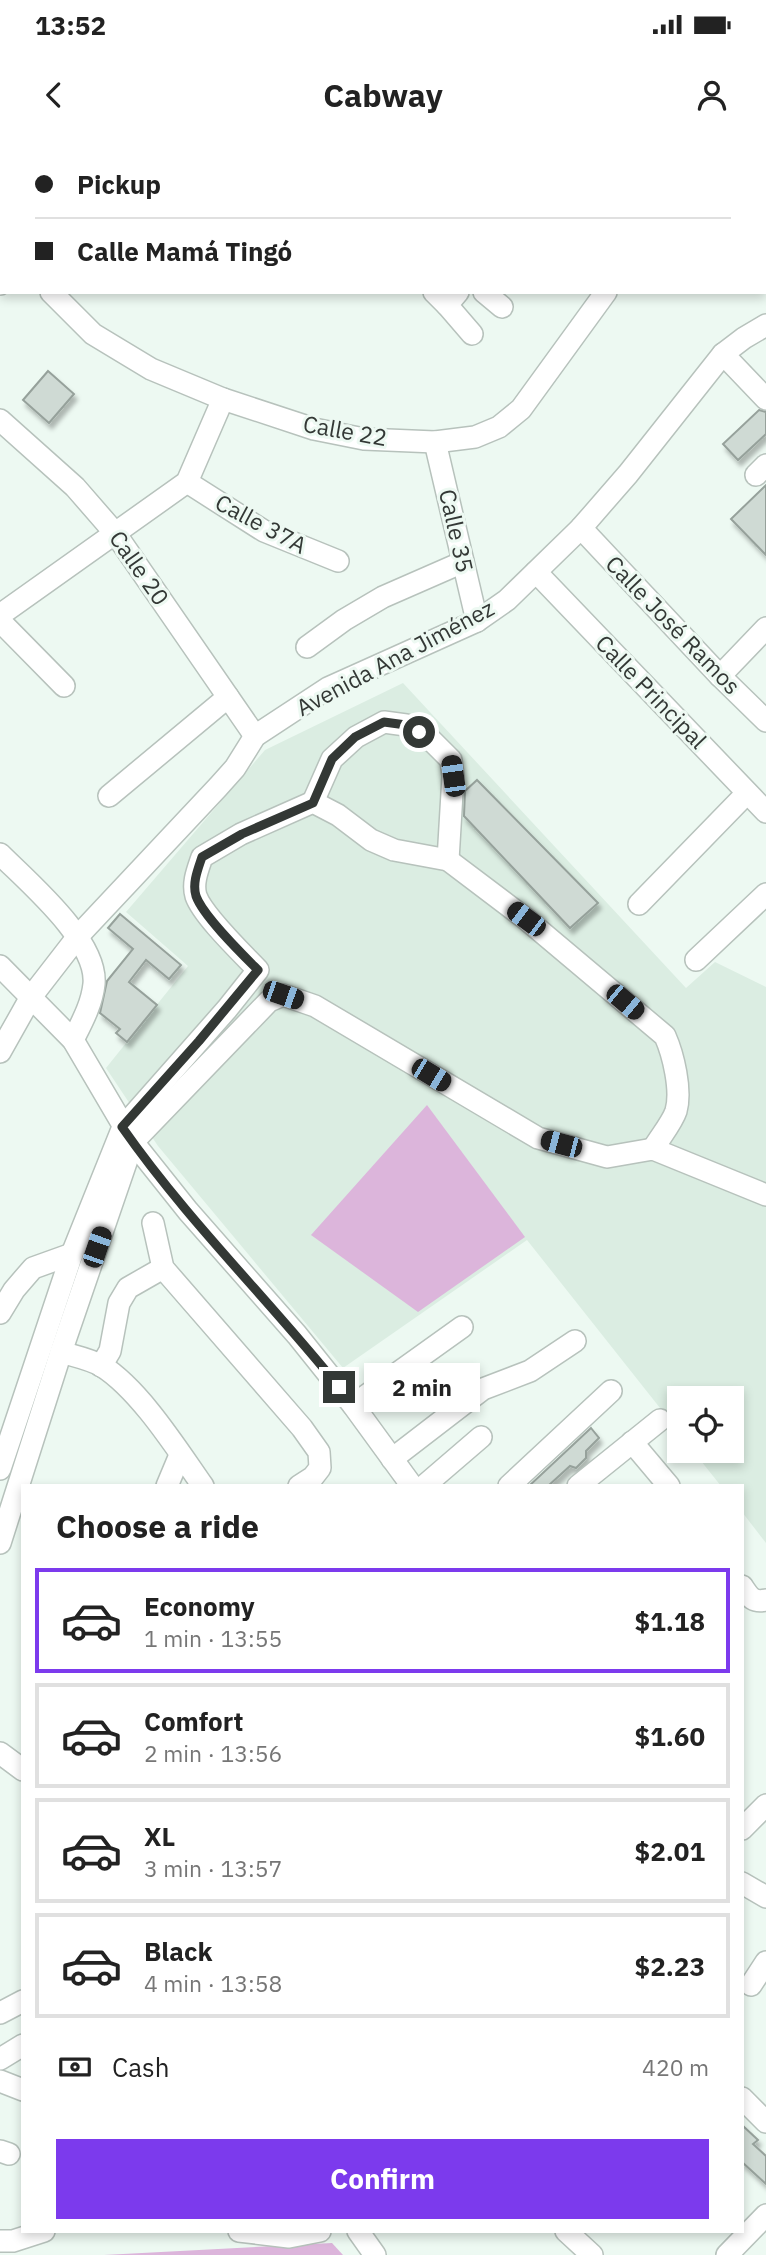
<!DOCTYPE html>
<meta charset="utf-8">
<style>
:root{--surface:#fff;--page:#f2f2f2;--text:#222;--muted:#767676;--line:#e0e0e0;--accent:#7c3aed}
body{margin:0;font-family:"IBM Plex Sans",sans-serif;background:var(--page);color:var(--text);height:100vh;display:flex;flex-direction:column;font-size:26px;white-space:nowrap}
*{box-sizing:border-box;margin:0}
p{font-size:23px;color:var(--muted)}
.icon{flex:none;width:38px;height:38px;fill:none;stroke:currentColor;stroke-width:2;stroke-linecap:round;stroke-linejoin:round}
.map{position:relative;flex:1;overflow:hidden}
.details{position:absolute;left:21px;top:1344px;width:723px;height:749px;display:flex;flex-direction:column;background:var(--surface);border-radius:0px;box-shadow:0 4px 10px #0003}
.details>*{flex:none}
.guide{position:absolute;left:0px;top:0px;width:766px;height:154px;box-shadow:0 4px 10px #0003;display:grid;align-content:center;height:154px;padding:0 35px;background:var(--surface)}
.fabs{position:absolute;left:667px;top:1246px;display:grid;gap:14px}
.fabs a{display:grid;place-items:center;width:77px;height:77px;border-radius:0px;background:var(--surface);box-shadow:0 4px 10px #0003;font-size:35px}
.end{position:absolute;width:32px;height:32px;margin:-16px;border:9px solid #333835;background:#fff;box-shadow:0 0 0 4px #fff}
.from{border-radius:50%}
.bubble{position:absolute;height:49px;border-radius:0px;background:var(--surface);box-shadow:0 4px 10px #0003;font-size:23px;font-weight:700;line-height:49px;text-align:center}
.car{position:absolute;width:21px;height:42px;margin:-21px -10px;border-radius:9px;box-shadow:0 0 5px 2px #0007;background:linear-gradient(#222 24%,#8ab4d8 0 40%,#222 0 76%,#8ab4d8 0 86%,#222 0)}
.guide b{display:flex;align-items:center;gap:24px;height:66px;font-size:26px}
.guide b+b{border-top:2px solid var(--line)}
.guide i{width:18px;height:18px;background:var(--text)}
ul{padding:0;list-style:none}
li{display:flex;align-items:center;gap:21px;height:105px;margin:0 14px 10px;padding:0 21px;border:4px solid var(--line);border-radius:0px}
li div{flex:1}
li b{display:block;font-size:26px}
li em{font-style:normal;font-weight:700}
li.on{border-color:var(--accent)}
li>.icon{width:63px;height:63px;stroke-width:1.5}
h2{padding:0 35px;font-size:32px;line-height:84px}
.pay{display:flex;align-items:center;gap:18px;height:77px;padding:0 35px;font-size:26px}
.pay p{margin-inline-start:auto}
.cta{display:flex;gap:14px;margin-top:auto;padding:14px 35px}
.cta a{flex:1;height:80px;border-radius:0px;background:var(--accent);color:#fff;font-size:28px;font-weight:700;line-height:80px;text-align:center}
.status{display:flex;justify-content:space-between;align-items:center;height:49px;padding:0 35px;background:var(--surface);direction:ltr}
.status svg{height:19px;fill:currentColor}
header{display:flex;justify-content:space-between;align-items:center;height:91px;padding:0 35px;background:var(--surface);font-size:32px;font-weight:700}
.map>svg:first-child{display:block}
.built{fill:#dbede2}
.green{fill:#dcb5db}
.building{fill:#cfdad4;stroke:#96a19b;stroke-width:2;filter:url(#shadow)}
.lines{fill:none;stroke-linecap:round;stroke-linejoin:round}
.minor-casing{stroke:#b7c2bc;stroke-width:24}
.minor{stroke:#fff;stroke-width:21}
.route{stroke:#333835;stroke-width:9}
.labels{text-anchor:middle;stroke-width:6;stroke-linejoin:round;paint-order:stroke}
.street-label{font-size:23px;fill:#333835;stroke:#edf9f2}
</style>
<div class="status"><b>13:52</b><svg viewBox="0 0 49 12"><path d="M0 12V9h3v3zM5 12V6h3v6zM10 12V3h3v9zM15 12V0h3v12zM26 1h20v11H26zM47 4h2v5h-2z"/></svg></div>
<header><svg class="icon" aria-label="back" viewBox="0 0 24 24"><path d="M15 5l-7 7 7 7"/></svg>Cabway<svg class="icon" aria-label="person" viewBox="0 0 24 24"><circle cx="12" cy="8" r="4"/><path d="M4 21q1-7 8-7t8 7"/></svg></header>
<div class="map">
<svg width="766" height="2115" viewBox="0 0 766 2115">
<defs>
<filter id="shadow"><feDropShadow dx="3" dy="5.5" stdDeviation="2" flood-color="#0004"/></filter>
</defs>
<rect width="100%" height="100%" fill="#edf9f2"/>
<polygon class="built" points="403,543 686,848 715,822 766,847 766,1403 742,1372 742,1346 721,1346 693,1311 732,1311 732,1258 679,1258 679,1292 527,1100 343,1228 158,1006 106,928 188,826 126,772 265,610"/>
<g class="green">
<polygon points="427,965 525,1097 418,1172 311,1095"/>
<polygon points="332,2103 343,2115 104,2115"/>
</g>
<g class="building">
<polygon points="48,231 74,254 49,283 23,260"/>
<polygon points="759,270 766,272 766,294 738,320 723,304"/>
<polygon points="766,345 766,415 731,379"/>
<polygon points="477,640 598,763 570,788 464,676 465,651"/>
<polygon points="120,774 181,825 169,839 146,820 129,842 157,865 127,902 116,893 120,889 100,873 107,841 133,809 108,788"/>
<polygon points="591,1288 599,1298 586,1311 586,1318 576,1328 570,1326 548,1346 529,1346"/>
<polygon points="742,1985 758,2000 753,2004 766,2016 766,2044 742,2022"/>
</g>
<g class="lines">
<defs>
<g id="minor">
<polyline points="275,0 275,2"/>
<polyline points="405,2 406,0"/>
<polyline points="564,2 566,0"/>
<polyline points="710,2 711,0"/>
<polyline points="765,33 766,33"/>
<polyline points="0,144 2,142"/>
<polyline points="51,152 93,194 151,229 223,259 314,289 364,299 435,302 475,297 499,287 521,269 606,152"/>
<polyline points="434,152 447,165 458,152"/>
<polyline points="484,152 502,167"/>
<polyline points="447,165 472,194"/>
<polyline points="723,214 766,259"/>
<polyline points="0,280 75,347 115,393 255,596"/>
<polyline points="435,302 477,481"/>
<polyline points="756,335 766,325"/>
<polyline points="187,342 264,391 338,421"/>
<polyline points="581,388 720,536 766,581"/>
<polyline points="536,432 766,672"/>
<polyline points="0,475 187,342 223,259"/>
<polyline points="0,481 64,546"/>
<polyline points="307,507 344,480 383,457 463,422"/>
<polyline points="720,536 766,488"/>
<polyline points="109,656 228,557"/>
<polyline points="313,662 332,619 356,597 384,582 406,585 431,600 451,620 453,636 448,720"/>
<path d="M0,714C29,743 98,801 94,844C92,864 82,882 73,900"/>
<polyline points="639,764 747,653"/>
<polyline points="696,820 766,754"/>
<polyline points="0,826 73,900 133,1002 188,1071 297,1195 353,1265 412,1346"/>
<polyline points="0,912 31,857 79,795 218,647 235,628 255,596 328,548 477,481 507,460 581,388 628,334 723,214 744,198 766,185"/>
<polyline points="153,1083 163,1128 302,1288 319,1312 320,1328 313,1337 299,1346"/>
<polyline points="0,1173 14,1150 33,1128 72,1114"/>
<path d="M61,1212C74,1216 90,1219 102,1226C140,1250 177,1309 203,1346"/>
<polyline points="101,1226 110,1211 119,1163 128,1148 163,1128"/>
<polyline points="353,1265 462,1187"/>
<polyline points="632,1302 669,1346"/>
<polyline points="392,1319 483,1249 530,1231 575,1201"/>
<path d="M0,1329L72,1114L123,987L227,869L258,830C242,813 203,776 196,756C192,743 198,729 202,717L241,694L313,662L338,675L371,700L394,710L448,720L526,779L665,896C673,914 682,950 676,971C672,983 660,997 653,1009"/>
<polyline points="167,1346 180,1315"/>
<polyline points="424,1346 481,1297"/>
<polyline points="509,1346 611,1251"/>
<polyline points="578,1346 660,1280"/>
<polyline points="0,1403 61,1212 133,1002 269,861 283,855 315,866 538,998 607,1017 653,1009 766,1055"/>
<path d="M742,1446C749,1456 752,1463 766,1460"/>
<polyline points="0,1613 23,1630"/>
<polyline points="742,1689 766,1665"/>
<polyline points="742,1743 766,1757"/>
<polyline points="751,1845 766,1822"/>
<polyline points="0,1873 23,1861"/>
<polyline points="0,1919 23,1905"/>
<polyline points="0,1941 23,1950"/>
<polyline points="742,1958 766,1982"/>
<polyline points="0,2011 9,2014"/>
<polyline points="239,2091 289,2097 320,2091"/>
<polyline points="358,2091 375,2115"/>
<polyline points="566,2091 592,2115"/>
<polyline points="0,2101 13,2101 44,2091"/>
<polyline points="727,2115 766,2075"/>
</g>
</defs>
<use href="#minor" class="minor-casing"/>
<use href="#minor" class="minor"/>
</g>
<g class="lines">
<path class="route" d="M339,1247C269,1160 187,1080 122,987L199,901L258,830C242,814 203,776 196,756C192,743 198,729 202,717L242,694L313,663L332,619L355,597L384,582L406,585L419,592"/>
</g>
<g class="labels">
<g class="street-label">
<text transform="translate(345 291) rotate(10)" y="8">Calle 22</text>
<text transform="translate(261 384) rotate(28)" y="8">Calle 37A</text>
<text transform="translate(456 391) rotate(77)" y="8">Calle 35</text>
<text transform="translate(139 428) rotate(55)" y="8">Calle 20</text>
<text transform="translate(673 485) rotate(46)" y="8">Calle José Ramos</text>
<text transform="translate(395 518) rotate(-28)" y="8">Avenida Ana Jiménez</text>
<text transform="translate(651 552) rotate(46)" y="8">Calle Principal</text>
</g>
</g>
</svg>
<div class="fabs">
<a><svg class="icon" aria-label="locate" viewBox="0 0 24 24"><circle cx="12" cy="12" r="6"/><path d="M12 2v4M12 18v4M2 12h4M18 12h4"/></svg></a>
</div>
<i class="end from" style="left:419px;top:592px"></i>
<i class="end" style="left:339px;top:1247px"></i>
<div class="bubble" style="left:364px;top:1223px;width:116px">2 min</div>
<i class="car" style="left:453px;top:636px;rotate:352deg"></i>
<i class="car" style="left:526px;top:779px;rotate:307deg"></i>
<i class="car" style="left:283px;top:855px;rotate:109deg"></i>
<i class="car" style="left:625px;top:862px;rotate:130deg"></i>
<i class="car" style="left:431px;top:935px;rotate:121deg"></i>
<i class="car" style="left:561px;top:1004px;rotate:285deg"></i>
<i class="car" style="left:97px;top:1107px;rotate:19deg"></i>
<div class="guide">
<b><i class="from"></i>Pickup</b>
<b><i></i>Calle Mamá Tingó</b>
</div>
<section class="details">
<h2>Choose a ride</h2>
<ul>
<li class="on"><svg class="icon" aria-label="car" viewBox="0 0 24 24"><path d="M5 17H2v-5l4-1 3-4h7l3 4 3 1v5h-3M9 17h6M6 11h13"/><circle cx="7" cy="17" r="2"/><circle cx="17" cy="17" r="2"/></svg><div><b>Economy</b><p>1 min · 13:55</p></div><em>$1.18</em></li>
<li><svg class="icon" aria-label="car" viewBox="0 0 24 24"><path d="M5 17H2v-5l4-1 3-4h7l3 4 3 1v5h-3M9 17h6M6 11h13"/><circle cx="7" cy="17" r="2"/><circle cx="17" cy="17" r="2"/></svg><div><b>Comfort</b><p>2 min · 13:56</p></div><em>$1.60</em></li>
<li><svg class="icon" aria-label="car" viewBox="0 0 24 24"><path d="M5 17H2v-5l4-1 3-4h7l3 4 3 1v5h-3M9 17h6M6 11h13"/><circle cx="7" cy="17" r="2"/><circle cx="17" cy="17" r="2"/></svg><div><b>XL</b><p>3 min · 13:57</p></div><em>$2.01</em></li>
<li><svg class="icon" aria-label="car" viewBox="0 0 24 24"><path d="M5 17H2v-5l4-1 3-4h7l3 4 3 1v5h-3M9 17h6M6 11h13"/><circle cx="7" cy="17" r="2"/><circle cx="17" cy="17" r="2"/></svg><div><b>Black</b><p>4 min · 13:58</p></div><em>$2.23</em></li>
</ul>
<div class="pay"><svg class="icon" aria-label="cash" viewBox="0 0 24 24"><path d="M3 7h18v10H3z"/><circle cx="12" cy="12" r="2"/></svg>Cash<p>420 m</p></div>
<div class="cta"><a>Confirm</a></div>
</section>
</div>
